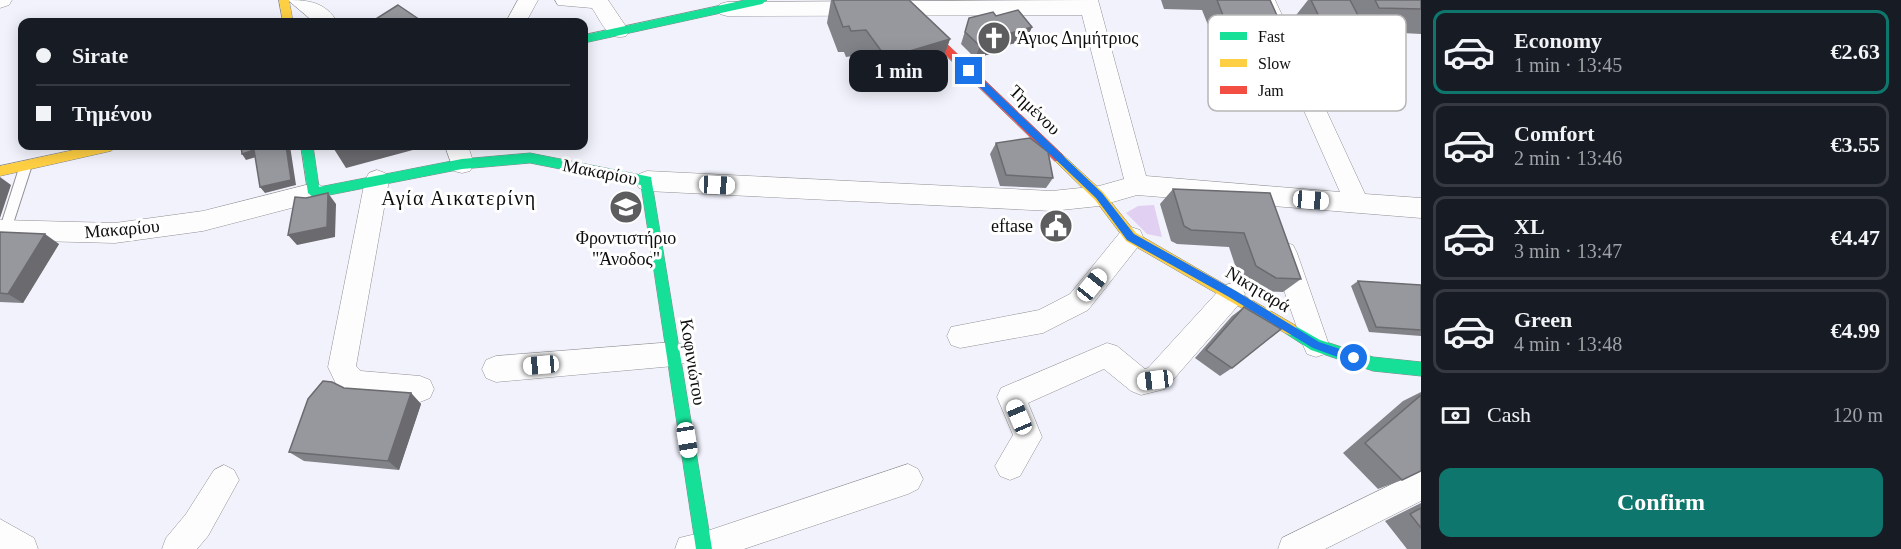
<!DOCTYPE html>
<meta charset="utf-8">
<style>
:root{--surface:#171b24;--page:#242831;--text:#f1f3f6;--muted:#9ea1a6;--line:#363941;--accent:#0f766e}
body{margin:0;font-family:"Times New Roman",serif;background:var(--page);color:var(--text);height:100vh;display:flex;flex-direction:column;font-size:22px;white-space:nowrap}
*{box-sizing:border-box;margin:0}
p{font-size:20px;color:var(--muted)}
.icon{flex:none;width:33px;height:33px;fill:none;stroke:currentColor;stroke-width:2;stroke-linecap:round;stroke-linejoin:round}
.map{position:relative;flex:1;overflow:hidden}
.details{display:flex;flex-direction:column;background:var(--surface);width:480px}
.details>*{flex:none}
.guide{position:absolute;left:18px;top:18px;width:570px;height:132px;border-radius:12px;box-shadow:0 3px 15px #0003;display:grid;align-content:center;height:132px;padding:0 18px;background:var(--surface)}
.end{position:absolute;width:27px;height:27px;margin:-14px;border:8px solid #1a73e8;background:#fff;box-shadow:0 0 0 3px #fff}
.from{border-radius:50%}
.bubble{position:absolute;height:42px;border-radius:12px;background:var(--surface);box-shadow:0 3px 15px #0003;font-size:20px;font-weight:700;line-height:42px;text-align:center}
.car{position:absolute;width:18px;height:36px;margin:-18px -9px;border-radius:8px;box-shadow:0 0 4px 2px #0007;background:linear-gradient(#fff 24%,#345 0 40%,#fff 0 76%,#345 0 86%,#fff 0)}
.guide b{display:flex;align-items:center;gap:21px;height:57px;font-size:22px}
.guide b+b{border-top:2px solid var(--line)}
.guide i{width:15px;height:15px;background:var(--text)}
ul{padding:10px 0 0;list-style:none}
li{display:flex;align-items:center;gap:18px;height:84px;margin:0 12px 9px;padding:0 6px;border:3px solid var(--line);border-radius:12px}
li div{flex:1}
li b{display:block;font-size:22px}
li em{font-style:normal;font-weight:700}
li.selected{border-color:var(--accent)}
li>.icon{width:54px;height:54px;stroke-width:1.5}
.pay{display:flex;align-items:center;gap:15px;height:66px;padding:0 18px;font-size:22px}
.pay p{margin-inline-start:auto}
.button{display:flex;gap:12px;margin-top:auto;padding:12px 18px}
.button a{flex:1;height:69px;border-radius:12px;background:var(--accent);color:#fff;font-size:24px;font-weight:700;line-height:69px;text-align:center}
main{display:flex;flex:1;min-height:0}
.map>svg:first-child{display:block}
.green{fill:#e2d0f3}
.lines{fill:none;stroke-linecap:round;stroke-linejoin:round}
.lane-casing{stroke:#909094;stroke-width:2}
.street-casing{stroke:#909094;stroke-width:1}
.fast-casing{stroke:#86878b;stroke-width:1}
.slow-casing{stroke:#86878b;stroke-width:1}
.jam-casing{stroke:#86878b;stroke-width:1}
.lane{fill:#fdfdfe;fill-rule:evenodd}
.street{fill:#fdfdfe;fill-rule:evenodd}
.fast{fill:#16e098;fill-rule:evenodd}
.slow{fill:#ffcf43;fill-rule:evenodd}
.jam{fill:#f24e42;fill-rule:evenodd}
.wall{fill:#828388}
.shaded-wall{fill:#6a6a6f}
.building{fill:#97989e;stroke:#6a6a6f;stroke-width:1.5}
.route{fill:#1a73e8}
.labels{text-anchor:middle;stroke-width:6;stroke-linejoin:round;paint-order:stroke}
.poi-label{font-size:18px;fill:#0d0d0d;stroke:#fff;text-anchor:start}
.street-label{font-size:18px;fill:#0d0d0d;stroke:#fff}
.neighbourhood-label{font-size:20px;letter-spacing:1.5px;fill:#0d0d0d;stroke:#fff}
.key{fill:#fff;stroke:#b6b6b6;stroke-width:1.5}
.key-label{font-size:16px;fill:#0d0d0d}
</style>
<main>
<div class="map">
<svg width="1421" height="549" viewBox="0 0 1421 549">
<rect width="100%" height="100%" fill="#f1f2fb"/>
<polygon class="green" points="1154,205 1162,237 1147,234 1126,213 1138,206"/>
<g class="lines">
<defs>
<polygon id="lane" points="26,161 32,165 11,230 9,233 1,233 0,228 20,165"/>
<g id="street">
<polygon points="0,0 12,0 9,5 0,8"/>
<path d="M288,0C308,0 326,2 337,22H314Z"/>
<polygon points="518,0 538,0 526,22 506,22"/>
<path d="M555,0H608L629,31L626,36C608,42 601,21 592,8L558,5Z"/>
<polygon points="1098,0 1146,176 1340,192 1255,0 1275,0 1365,194 1421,198 1421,218 1137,195 1099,206 1052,211 647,191 639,188 635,181 639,174 647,171 1052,191 1099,186 1124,179 1082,15 727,16 720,14 717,9 720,4 727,2"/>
<polygon points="445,146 468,146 474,164 470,171 462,173 454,171"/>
<polygon points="377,170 385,173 389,180 356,366 361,371 420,376 430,380 434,389 430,398 420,402 356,397 337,386 328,367 365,180 369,173"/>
<polygon points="314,183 322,186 326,193 322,200 203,231 115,243 0,240 0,220 115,223 203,211"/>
<polygon points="1131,227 1140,230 1143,237 1140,244 1088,310 1043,333 960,348 951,345 947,336 951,327 1039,310 1070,294 1122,230"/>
<polygon points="1284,242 1293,245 1297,253 1329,345 1325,354 1316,357 1307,354 1303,345 1271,253 1275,245"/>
<polygon points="1232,283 1241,286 1245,294 1241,302 1165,389 1141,395 1131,391 1104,369 1028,403 1042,437 1020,476 1010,480 1000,476 995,466 1013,435 997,397 1001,388 1107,343 1117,346 1145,369 1148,368 1223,286"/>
<polygon points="674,342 684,345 688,354 684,363 674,366 496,382 486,378 482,369 486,360 496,356"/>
<polygon points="908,464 918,469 923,479 918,489 908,494 744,549 675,549 679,538 704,532"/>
<polygon points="224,465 234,470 239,480 208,536 197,549 162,549 166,538 186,514 214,470"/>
<polygon points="1421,470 1421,501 1325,549 1278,549 1282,538"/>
<polygon points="0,519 34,538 38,549 0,549"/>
</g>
<g id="fast">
<polygon points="745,0 767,0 762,4 584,43 584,35"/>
<polygon points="301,146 313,146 319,187 462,159 530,153 651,177 712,549 696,549 641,185 530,163 462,169 314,198 308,193"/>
<polygon points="1290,323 1320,340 1373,357 1421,362 1421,376 1373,371 1311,350 1285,333 1283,329 1285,325"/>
</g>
<g id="slow">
<polygon points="279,0 289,0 293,22 283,22"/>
<polygon points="92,146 117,146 111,151 0,176 0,166"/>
<polygon points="1059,153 1063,155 1103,192 1136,233 1295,325 1297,329 1295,333 1290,335 1285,333 1126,241 1095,200 1055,161 1053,158"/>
</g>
<polygon id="jam" points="889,0 901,0 1063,155 1065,158 1063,161 1055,161"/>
</defs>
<use href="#lane" class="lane-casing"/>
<use href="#street" class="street-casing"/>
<use href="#fast" class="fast-casing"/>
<use href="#slow" class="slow-casing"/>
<use href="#jam" class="jam-casing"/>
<use href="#lane" class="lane"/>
<use href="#street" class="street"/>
<use href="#fast" class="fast"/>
<use href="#slow" class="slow"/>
<use href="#jam" class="jam"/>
</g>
<g class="wall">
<polygon points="831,0 909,0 950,39 941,64 886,81 884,79 878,81 860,55 846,57 844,52 838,52 827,23"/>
<polygon points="1161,0 1270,0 1279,20 1265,37 1212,35 1202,10 1164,9"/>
<polygon points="1308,0 1421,0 1421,34 1365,31 1342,56 1303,55 1289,24"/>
<polygon points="996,16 1032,27 1026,40 1000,47 998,52 975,58 961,44 969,18"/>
<polygon points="996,143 1053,178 1046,188 1000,186 990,154"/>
<polygon points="1173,189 1270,193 1301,279 1283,292 1259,291 1240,280 1229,247 1177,244 1171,241 1160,204"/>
<polygon points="0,232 59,244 23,303 0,302"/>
<polygon points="1358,281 1421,285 1421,336 1369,332 1351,286"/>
<polygon points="1244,307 1232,368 1220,376 1195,358 1232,316"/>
<polygon points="344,388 411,393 421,404 399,470 304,461 289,452"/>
<polygon points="1421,392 1421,471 1402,480 1378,489 1343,453 1403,401"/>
<polygon points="1421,503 1421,549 1407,549 1385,521"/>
</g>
<g class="shaded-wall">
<polygon points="1032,27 1026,40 1000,47 998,52 975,58 980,46 1000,36"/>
<polygon points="950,39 941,64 886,81 893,56"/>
<polygon points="891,54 884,79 878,81 885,56"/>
<polygon points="286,146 292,146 290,146 296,185 265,193 260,187"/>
<polygon points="347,146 424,146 424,147 346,168 334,149"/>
<polygon points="254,150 259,156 246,160 242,154"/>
<polygon points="0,177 11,185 0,218"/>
<polygon points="328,193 336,204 335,237 297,245 288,235"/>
<polygon points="45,234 59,244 23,303 8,294"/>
<polygon points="411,393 421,404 399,470 388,461"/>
</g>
<g class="building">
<polygon points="833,0 909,0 950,39 893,56 891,54 885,56 866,30 851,31 849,26 843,27"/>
<polygon points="1217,0 1270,0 1279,20 1224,18"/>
<polygon points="1311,0 1350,0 1366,31 1325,29"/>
<polygon points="1375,0 1421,0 1421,9 1379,8"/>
<polygon points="398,5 423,22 371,22"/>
<polygon points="1018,10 1032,27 1000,36 1003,39 980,46 965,32 969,18 993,12 996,16"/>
<polygon points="1030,138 1048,152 1053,178 1006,175 996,143"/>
<polygon points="241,146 286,146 291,180 260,187 254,150 242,154"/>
<polygon points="333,146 347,146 334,149"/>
<polygon points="1173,189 1270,193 1301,279 1276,278 1256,266 1244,233 1191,230 1184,226"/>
<polygon points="328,193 327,227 288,235 295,197 306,198"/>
<polygon points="0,232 45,234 8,294 0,293"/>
<polygon points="1358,281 1421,285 1421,330 1376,327"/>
<polygon points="1244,307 1281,329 1232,368 1206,350"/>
<polygon points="323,381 332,382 344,388 411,393 388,461 289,452 308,399"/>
<polygon points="1421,395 1421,471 1402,480 1365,443"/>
<polygon points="1421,508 1421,528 1410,514"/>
</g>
<polygon class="route" points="966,69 972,69 1102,193 1134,234 1236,291 1319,342 1358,355 1358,361 1354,363 1313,348 1229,297 1127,240 1096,198 966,74"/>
<defs>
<symbol id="church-disc" viewBox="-11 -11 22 22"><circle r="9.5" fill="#5d5d60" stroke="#fff"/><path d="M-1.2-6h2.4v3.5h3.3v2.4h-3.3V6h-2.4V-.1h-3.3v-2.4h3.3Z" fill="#fff"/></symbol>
<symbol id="school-disc" viewBox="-11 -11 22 22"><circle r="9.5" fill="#5d5d60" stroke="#fff"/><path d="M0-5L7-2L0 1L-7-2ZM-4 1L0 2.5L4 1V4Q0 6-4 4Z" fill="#fff"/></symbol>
<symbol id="civic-disc" viewBox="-11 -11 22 22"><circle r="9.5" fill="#5d5d60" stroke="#fff"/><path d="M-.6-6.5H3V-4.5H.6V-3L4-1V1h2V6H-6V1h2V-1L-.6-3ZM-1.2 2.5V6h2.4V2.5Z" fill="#fff"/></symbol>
</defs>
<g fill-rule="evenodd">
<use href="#church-disc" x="975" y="19" width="38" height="38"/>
<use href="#school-disc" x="607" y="188" width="38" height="38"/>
<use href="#civic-disc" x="1037" y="207" width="38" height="38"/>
</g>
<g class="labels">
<g class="poi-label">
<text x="1017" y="44">Άγιος Δημήτριος</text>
<text x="1033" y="232" text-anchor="end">eftase</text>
<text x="626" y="244" text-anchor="middle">Φροντιστήριο<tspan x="626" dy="21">"Άνοδος"</tspan></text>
</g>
<g class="street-label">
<text transform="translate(1035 110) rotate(44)" y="6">Τημένου</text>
<text transform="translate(600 172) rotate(11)" y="6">Μακαρίου</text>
<text transform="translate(122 229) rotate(-5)" y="6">Μακαρίου</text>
<text transform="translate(1258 289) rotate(31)" y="6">Νικηταρά</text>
<text transform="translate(693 362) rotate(81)" y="6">Κοφινιώτου</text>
</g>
<g class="neighbourhood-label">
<text x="459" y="205">Αγία Αικατερίνη</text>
</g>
</g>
<rect x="1208" y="15" width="198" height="96" rx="9" class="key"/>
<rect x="1220" y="32" width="27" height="8" fill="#16e098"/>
<rect x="1220" y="59" width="27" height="8" fill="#ffcf43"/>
<rect x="1220" y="86" width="27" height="8" fill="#f24e42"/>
<g class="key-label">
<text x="1258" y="42">Fast</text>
<text x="1258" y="69">Slow</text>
<text x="1258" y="96">Jam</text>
</g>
</svg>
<i class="end from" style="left:1354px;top:358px"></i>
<i class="end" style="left:969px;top:71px"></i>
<div class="bubble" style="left:849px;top:50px;width:99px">1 min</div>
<i class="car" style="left:717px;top:185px;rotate:93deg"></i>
<i class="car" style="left:1311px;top:200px;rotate:95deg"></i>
<i class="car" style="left:1092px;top:285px;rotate:39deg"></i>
<i class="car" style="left:541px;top:365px;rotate:265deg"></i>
<i class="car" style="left:1155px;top:380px;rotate:263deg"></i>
<i class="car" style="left:1019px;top:417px;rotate:337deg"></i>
<i class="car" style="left:687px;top:440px;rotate:171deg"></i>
<div class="guide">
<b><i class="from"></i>Sirate</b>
<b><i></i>Τημένου</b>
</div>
</div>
<section class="details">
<ul>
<li class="selected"><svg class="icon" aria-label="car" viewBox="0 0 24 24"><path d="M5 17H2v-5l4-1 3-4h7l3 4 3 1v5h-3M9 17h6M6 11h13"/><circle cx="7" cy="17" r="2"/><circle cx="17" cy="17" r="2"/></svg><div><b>Economy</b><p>1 min · 13:45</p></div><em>€2.63</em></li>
<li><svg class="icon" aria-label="car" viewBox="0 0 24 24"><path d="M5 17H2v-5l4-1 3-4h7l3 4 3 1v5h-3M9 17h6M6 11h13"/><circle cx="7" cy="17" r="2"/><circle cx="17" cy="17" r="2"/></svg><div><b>Comfort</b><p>2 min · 13:46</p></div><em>€3.55</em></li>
<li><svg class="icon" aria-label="car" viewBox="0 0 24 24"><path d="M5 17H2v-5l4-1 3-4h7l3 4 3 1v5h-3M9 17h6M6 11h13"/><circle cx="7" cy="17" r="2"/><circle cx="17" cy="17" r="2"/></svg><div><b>XL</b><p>3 min · 13:47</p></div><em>€4.47</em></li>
<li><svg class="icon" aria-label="car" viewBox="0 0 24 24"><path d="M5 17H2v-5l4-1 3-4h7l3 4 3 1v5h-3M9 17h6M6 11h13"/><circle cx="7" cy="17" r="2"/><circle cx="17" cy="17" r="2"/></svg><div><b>Green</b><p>4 min · 13:48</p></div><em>€4.99</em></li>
</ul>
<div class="pay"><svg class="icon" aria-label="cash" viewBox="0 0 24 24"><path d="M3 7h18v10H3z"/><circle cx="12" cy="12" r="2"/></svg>Cash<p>120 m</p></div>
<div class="button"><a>Confirm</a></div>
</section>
</main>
